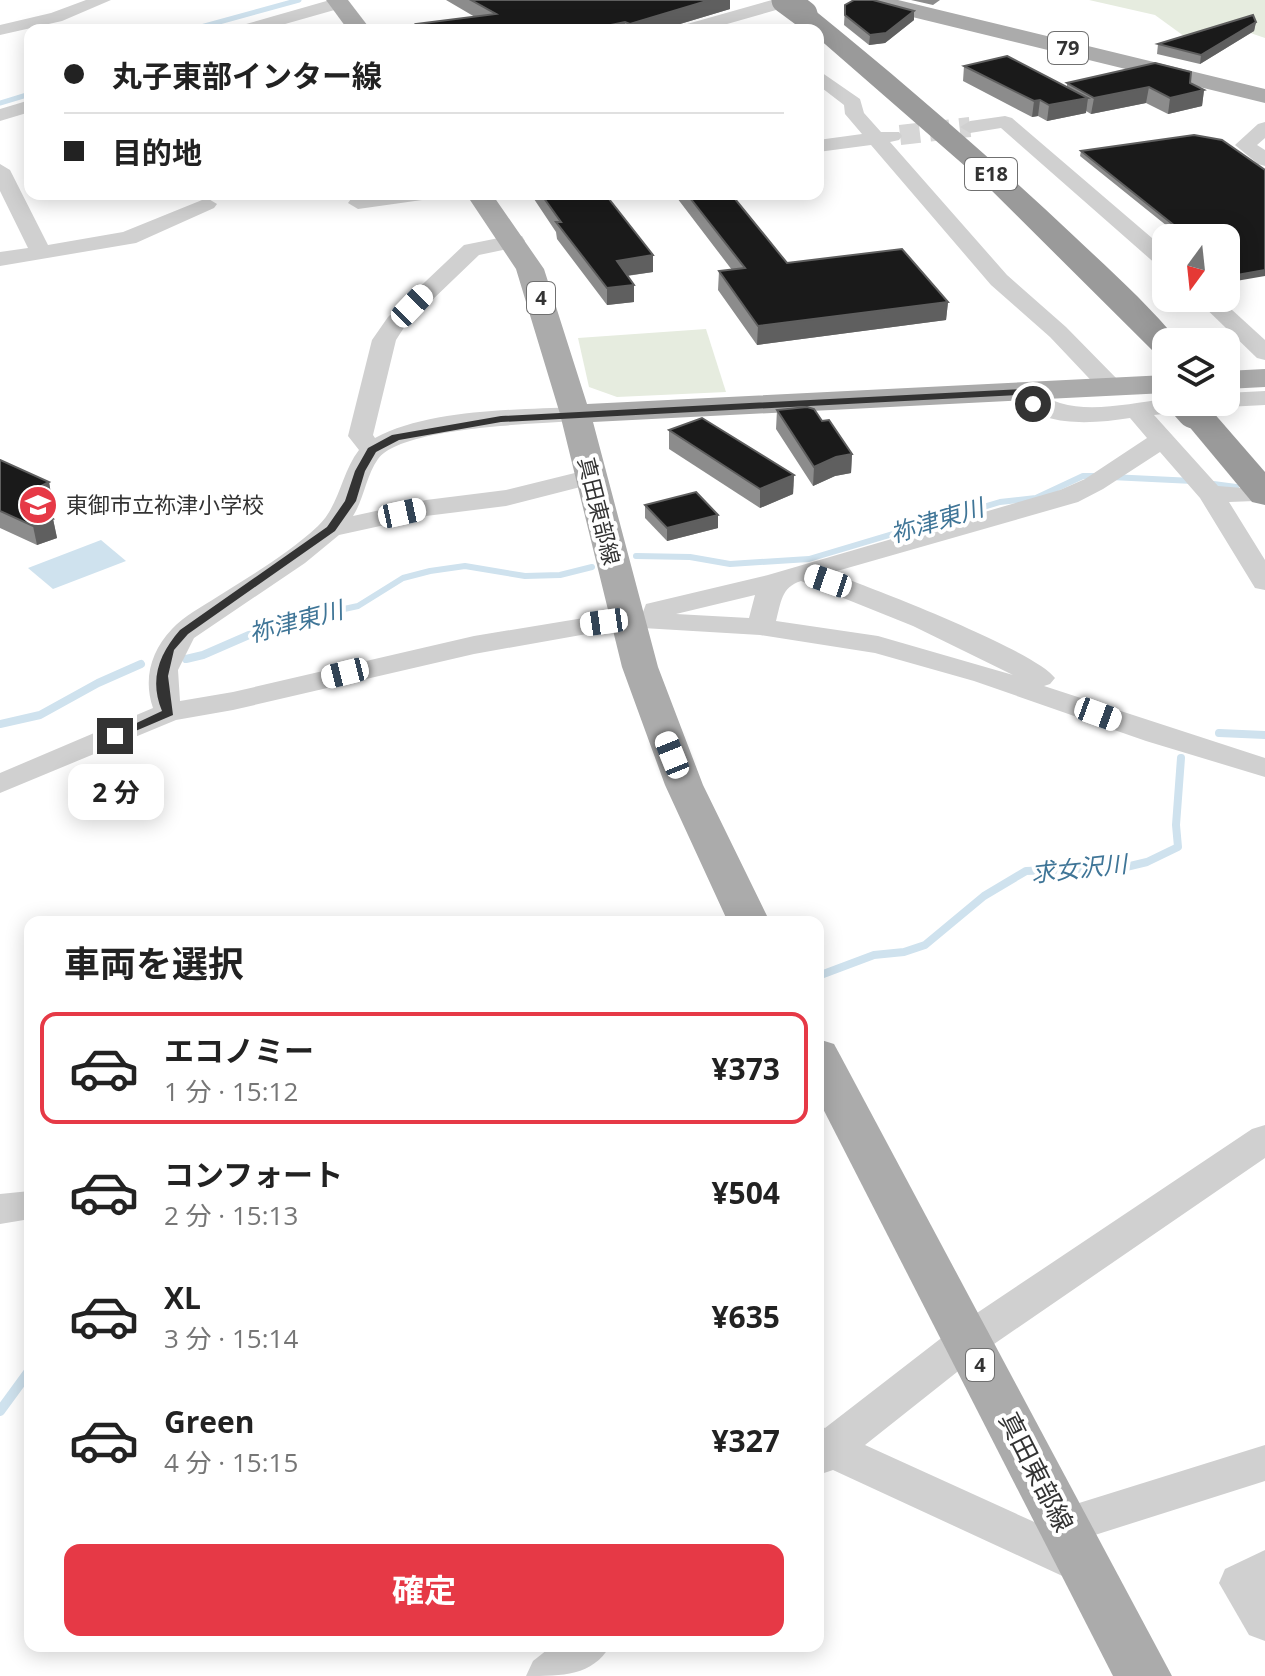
<!DOCTYPE html>
<html lang="ja">
<meta charset="utf-8">
<style>
:root{--surface:#fff;--page:#f6f6f6;--text:#222;--muted:#767676;--line:#e0e0e0;--accent:#e63946}
body{margin:0;font-family:"Open Sans","Noto Sans JP",sans-serif;background:var(--page);color:var(--text);height:100vh;display:flex;flex-direction:column;font-size:30px;white-space:nowrap}
*{box-sizing:border-box;margin:0}
p{font-size:26px;color:var(--muted)}
.icon{flex:none;width:44px;height:44px;fill:none;stroke:currentColor;stroke-width:2;stroke-linecap:round;stroke-linejoin:round}
.map{position:relative;flex:1;overflow:hidden}
.panel{position:absolute;left:24px;top:916px;width:800px;height:736px;display:flex;flex-direction:column;background:var(--surface);border-radius:16px;box-shadow:0 4px 20px #0003}
.panel>*{flex:none}
.top-card{position:absolute;left:24px;top:24px;width:800px;height:176px;border-radius:16px;box-shadow:0 4px 20px #0003;display:grid;align-content:center;height:176px;padding:0 40px;background:var(--surface)}
.needle{width:52px;rotate:195deg}
.buttons{position:absolute;left:1152px;top:224px;display:grid;gap:16px}
.buttons a{display:grid;place-items:center;width:88px;height:88px;border-radius:16px;background:var(--surface);box-shadow:0 4px 20px #0003;font-size:40px}
.end{position:absolute;width:36px;height:36px;margin:-18px;border:10px solid #333;background:#fff;box-shadow:0 0 0 4px #fff}
.from{border-radius:50%}
.bubble{position:absolute;height:56px;border-radius:16px;background:var(--surface);box-shadow:0 4px 20px #0003;font-size:26px;font-weight:700;line-height:56px;text-align:center}
.car{position:absolute;width:24px;height:48px;margin:-24px -12px;border-radius:10px;box-shadow:0 0 6px 2px #0007;background:linear-gradient(#fff 24%,#345 0 40%,#fff 0 76%,#345 0 86%,#fff 0)}
.top-card b{display:flex;align-items:center;gap:28px;height:76px;font-size:30px}
.top-card b+b{border-top:2px solid var(--line)}
.top-card i{width:20px;height:20px;background:var(--text)}
ul{padding:0;list-style:none}
li{display:flex;align-items:center;gap:24px;height:112px;margin:0 16px 12px;padding:0 24px;border:4px solid transparent;border-radius:16px}
li div{flex:1}
li b{display:block;font-size:30px}
li em{font-style:normal;font-weight:700}
li.on{border-color:var(--accent)}
li>.icon{width:72px;height:72px;stroke-width:1.5}
h2{padding:0 40px;font-size:36px;line-height:96px}
.primary-button{display:flex;gap:16px;margin-top:auto;padding:16px 40px}
.primary-button a{flex:1;height:92px;border-radius:16px;background:var(--accent);color:#fff;font-size:32px;font-weight:700;line-height:92px;text-align:center}
.map>svg:first-child{display:block}
.green{fill:#e6ecdf}
.water{fill:#cfe2ee}
.lines{fill:none;stroke-linecap:round;stroke-linejoin:round}
.stream-far3{stroke:#cfe2ee;stroke-width:5}
.stream-far2{stroke:#cfe2ee;stroke-width:6}
.stream-far1{stroke:#cfe2ee;stroke-width:8}
.stream{stroke:#cfe2ee;stroke-width:10}
.minor-tunnel{stroke:#d6d6d6;stroke-width:20;stroke-dasharray:20 10;stroke-linecap:butt}
.minor{fill:#d0d0d0;fill-rule:evenodd}
.major{fill:#ababab;fill-rule:evenodd}
.highway{fill:#9a9a9a;fill-rule:evenodd}
.highway-bridge-far1{stroke:#9a9a9a;stroke-width:27}
.highway-bridge{stroke:#9a9a9a;stroke-width:35}
.wall{fill:#8c8c8c}
.shaded-wall{fill:#5f5f5f}
.building{fill:#1a1a1a;stroke:#5f5f5f;stroke-width:2}
.route{fill:#333}
.labels{text-anchor:middle;stroke-width:8;stroke-linejoin:round;paint-order:stroke}
.shield{fill:#fff;stroke:#707070;stroke-width:2}
.shield-label{font-size:20px;font-weight:bold;fill:#333}
.poi-label{font-size:22px;fill:#333;stroke:#fff;text-anchor:start}
.street-label{font-size:22px;fill:#333;stroke:#fff}
.water-label{font-size:24px;font-style:italic;fill:#3f7597;stroke:#fff}
.near-street-label{font-size:26px;fill:#333;stroke:#fff}
</style>
<div class="map">
<svg width="1265" height="1676" viewBox="0 0 1265 1676">
<rect width="100%" height="100%" fill="#fff"/>
<g class="green">
<polygon points="1089,0 1265,0 1265,38 1233,27 1188,39 1155,15"/>
<polygon points="706,329 726,392 617,397 589,387 578,338"/>
</g>
<polygon class="water" points="101,540 126,561 53,589 28,568"/>
<g class="lines">
<g class="stream-far3">
<polyline points="190,30 299,0"/>
<polyline points="0,103 30,94"/>
</g>
<g class="stream-far2">
<polyline points="1111,477 1193,481"/>
<polyline points="1206,483 1236,487"/>
<polyline points="636,556 690,557 730,564 809,559 1000,502 1036,498 1083,476 1097,476"/>
<polyline points="244,637 270,625 358,606 403,578 430,571 465,566 525,576 560,575 592,567"/>
</g>
<g class="stream-far1">
<polyline points="186,659 203,655 249,635"/>
<polyline points="0,724 40,715 98,683 141,664"/>
<polyline points="1219,733 1265,735"/>
<polyline points="818,976 874,955 904,952 925,945 984,896 1026,871 1126,867 1147,862 1178,847 1176,825 1181,758"/>
</g>
<polyline class="stream" points="0,1411 30,1370"/>
<polyline class="minor-tunnel" points="900,135 970,127"/>
<g class="minor">
<polygon points="86,0 111,0 62,21 0,35 0,25 51,13"/>
<polygon points="330,0 346,0 348,3 345,7 264,30 236,30 239,26"/>
<polygon points="772,0 800,0 797,4 706,30 677,30 680,26"/>
<polygon points="818,70 860,99 864,113 881,132 899,132 902,136 899,140 890,142 1007,275 1066,327 1120,382 1123,387 1120,392 1102,392 1050,337 991,285 871,145 818,152 818,140 862,134 845,114 844,105 818,85"/>
<polygon points="30,100 30,112 0,121 0,109"/>
<polygon points="1005,116 1012,118 1166,250 1166,268 1158,266 1001,128 970,133 960,127 970,121"/>
<polygon points="1265,122 1265,138 1257,145 1265,150 1265,166 1258,164 1235,145 1258,124"/>
<polygon points="0,164 10,170 48,245 123,232 207,198 217,204 214,208 136,243 0,266 0,252 28,248 0,191"/>
<polygon points="377,194 432,194 422,200 358,209 348,203 351,199"/>
<path d="M514,235L522,236L525,241L522,246L479,255L405,326L396,340L373,435L375,438C429,409 515,410 575,407L584,409L587,414L584,419L575,421C535,424 401,427 378,459C366,476 364,499 353,516L426,500L506,490L591,469L600,472L604,477L600,482L506,506L426,516L339,535L305,563L194,638L178,670L180,701L233,692L474,636L626,611L643,612L646,604L768,575L1060,490L1085,479L1147,438L1130,418C1091,424 1036,429 1010,392L1013,387H1031C1069,420 1120,404 1166,399V402H1226V393L1265,391V405L1226,407L1217,404L1206,409L1154,415L1218,486L1255,489L1259,495L1255,501L1229,502L1265,560V590L1255,588L1200,498L1160,452L1103,489L1078,502L830,573C868,586 1036,651 1055,678L1050,684L1044,686L1265,758V777L1146,741L974,681L875,653L760,635L626,627L474,654L233,710L176,720L0,793V773L153,708C143,679 151,651 172,629C184,616 203,606 217,597C252,575 288,554 318,526C340,505 341,473 359,450L348,436L372,340L388,317L464,245ZM801,581L913,626L1013,675L878,636L776,621C781,603 781,587 801,581ZM755,595L749,618L676,614Z"/>
<polygon points="1195,298 1219,298 1265,340 1265,360 1257,358"/>
<polygon points="1265,1125 1265,1158 981,1353 865,1445 1041,1525 1047,1513 1265,1445 1265,1481 1076,1541 1100,1552 1106,1566 1100,1580 1084,1586 833,1470 818,1475 818,1425 825,1428 953,1329 1252,1129"/>
<polygon points="30,1191 30,1219 0,1224 0,1194"/>
<polygon points="1265,1550 1265,1641 1249,1635 1219,1583 1225,1569"/>
<path d="M552,1646H610C592,1676 563,1676 526,1676L533,1661Z"/>
</g>
<g class="major">
<polygon points="326,0 348,0 371,30 348,30"/>
<polygon points="860,0 898,0 1265,89 1265,103 863,5"/>
<polygon points="466,194 492,194 544,269 587,404 1166,375 1166,393 593,422 658,667 703,785 770,922 728,922 665,785 622,667 560,414 516,269"/>
<polygon points="1265,369 1265,387 1226,389 1226,371"/>
<polygon points="818,1039 834,1044 840,1055 1172,1676 1113,1676 818,1099"/>
</g>
<g class="highway">
<path d="M804,7L813,9C903,82 991,158 1076,238C1111,271 1149,305 1179,342H1166V356L1155,353L981,180L818,38V30C806,30 799,24 792,14L795,9Z"/>
<polygon points="1189,402 1206,404 1265,472 1265,505 1252,502 1182,418 1177,411 1182,404"/>
</g>
<polyline class="highway-bridge-far1" points="785,0 804,14"/>
<polyline class="highway-bridge" points="1186,402 1194,411"/>
</g>
<g class="wall">
<polygon points="446,0 730,0 730,9 660,30 416,30 416,24 475,17"/>
<polygon points="911,0 940,0 933,5"/>
<polygon points="845,5 914,11 914,20 885,43 869,45 844,25"/>
<polygon points="1256,22 1254,31 1200,64 1157,54 1158,44"/>
<polygon points="964,66 1067,87 1067,83 1190,83 1204,90 1202,106 1168,114 1146,103 1091,114 1086,111 1086,113 1047,121 1038,116 1032,117 963,81"/>
<polygon points="1081,151 1265,170 1236,281 1226,273 1226,238 1182,238 1080,156"/>
<polygon points="532,194 605,194 653,255 653,272 627,276 634,302 607,305 557,239 556,232 532,196"/>
<polygon points="674,194 731,194 787,263 948,302 946,320 757,345 718,290 719,271 732,270"/>
<polygon points="777,410 822,421 852,454 851,473 835,476 813,486 776,429"/>
<polygon points="669,430 794,475 793,494 760,508 669,449"/>
<polygon points="0,460 49,482 52,500 39,507 53,519 57,538 37,545 0,528"/>
<polygon points="645,505 718,528 667,541 645,518"/>
</g>
<g class="shaded-wall">
<polygon points="710,0 730,0 730,9 660,30 630,30 630,24"/>
<polygon points="914,11 914,20 885,43 869,45 870,35"/>
<polygon points="625,22 625,30 587,30"/>
<polygon points="1256,22 1254,31 1200,64 1201,55"/>
<polygon points="818,75 821,75 820,94 818,95"/>
<polygon points="1149,87 1146,103 1091,114 1094,98"/>
<polygon points="1204,90 1202,106 1168,114 1170,98"/>
<polygon points="1088,98 1086,113 1047,121 1049,105"/>
<polygon points="1040,100 1038,116 1032,117 1034,101"/>
<polygon points="653,255 653,272 617,277 617,261"/>
<polygon points="1265,270 1265,276 1236,281 1237,275"/>
<polygon points="634,285 634,302 607,305 607,288"/>
<polygon points="948,302 946,320 757,345 758,326"/>
<polygon points="852,454 851,473 835,476 813,486 814,467 836,457"/>
<polygon points="794,475 793,494 760,508 760,489"/>
<polygon points="49,482 52,500 27,514 24,495"/>
<polygon points="718,515 718,528 667,541 667,528"/>
<polygon points="53,519 57,538 37,545 33,526"/>
</g>
<g class="building">
<polygon points="471,0 710,0 630,24 625,22 587,30 421,30 416,24 496,14"/>
<polygon points="854,0 873,0 914,11 886,33 870,35 845,15 845,5"/>
<polygon points="1253,15 1256,22 1201,55 1158,44"/>
<polygon points="1007,56 1088,98 1049,105 1040,100 1034,101 964,66"/>
<polygon points="1155,63 1191,72 1190,83 1204,90 1170,98 1149,87 1094,98 1067,83"/>
<polygon points="1194,135 1222,140 1265,170 1265,270 1237,275 1226,266 1226,238 1190,238 1081,151"/>
<polygon points="541,194 605,194 653,255 617,261 634,285 607,288 556,222 561,222"/>
<polygon points="687,194 731,194 787,263 902,249 948,302 758,326 719,271 745,268"/>
<polygon points="807,407 814,409 822,421 829,420 852,454 836,457 814,467 777,410"/>
<polygon points="702,418 794,475 760,489 669,430"/>
<polygon points="0,460 49,482 24,495 53,519 33,526 0,511"/>
<polygon points="696,492 718,515 667,528 645,505"/>
</g>
<path class="route" d="M1022,389L1036,402V407H1029L1019,395L501,422L399,440L376,452L365,471L356,501L335,531L188,634L174,650L168,676L173,715L119,738L109,736L162,711C149,680 159,654 180,630L327,527L345,501L355,471L368,448L392,435L501,416Z"/>
<defs>
<symbol id="school-disc" viewBox="-11 -11 22 22"><circle r="9.5" fill="#e63946" stroke="#fff"/><path d="M0-5L7-2L0 1L-7-2ZM-4 1L0 2.5L4 1V4Q0 6-4 4Z" fill="#fff"/></symbol>
</defs>
<g fill-rule="evenodd">
<use href="#school-disc" x="16" y="483" width="44" height="44"/>
</g>
<g class="labels">
<g class="shield">
<rect x="1048" y="32" width="40" height="32" rx="6"/>
<rect x="965" y="158" width="52" height="32" rx="6"/>
<rect x="527" y="282" width="28" height="32" rx="6"/>
<rect x="966" y="1349" width="28" height="32" rx="6"/>
</g>
<g class="shield-label">
<text x="1068" y="55">79</text>
<text x="991" y="181">E18</text>
<text x="541" y="305">4</text>
<text x="980" y="1372">4</text>
</g>
<g class="poi-label">
<text x="66" y="513">東御市立祢津小学校</text>
</g>
<g class="street-label">
<text transform="translate(599 511) rotate(76)" y="8">真田東部線</text>
</g>
<g class="water-label">
<text transform="translate(937 521) rotate(-17)" y="8">祢津東川</text>
<text transform="translate(296 622) rotate(-15)" y="8">祢津東川</text>
<text transform="translate(1079 869) rotate(-6)" y="8">求女沢川</text>
</g>
<g class="near-street-label">
<text transform="translate(1036 1472) rotate(63)" y="9">真田東部線</text>
</g>
</g>
</svg>
<div class="buttons">
<a><svg class="needle" viewBox="-14 -14 28 28"><path d="M0-13l5 13h-10z" fill="#e53935"/><path d="M0 13l5-13h-10z" fill="#767676"/></svg></a>
<a><svg class="icon" aria-label="layers" viewBox="0 0 24 24"><path d="M12 4l9 5-9 5-9-5zM3 14l9 5 9-5"/></svg></a>
</div>
<i class="end from" style="left:1033px;top:404px"></i>
<i class="end" style="left:115px;top:736px"></i>
<div class="bubble" style="left:68px;top:764px;width:96px">2 分</div>
<i class="car" style="left:412px;top:306px;rotate:44deg"></i>
<i class="car" style="left:402px;top:513px;rotate:78deg"></i>
<i class="car" style="left:828px;top:581px;rotate:289deg"></i>
<i class="car" style="left:604px;top:622px;rotate:262deg"></i>
<i class="car" style="left:345px;top:673px;rotate:256deg"></i>
<i class="car" style="left:1098px;top:714px;rotate:110deg"></i>
<i class="car" style="left:672px;top:755px;rotate:338deg"></i>
<div class="top-card">
<b><i class="from"></i>丸子東部インター線</b>
<b><i></i>目的地</b>
</div>
<section class="panel">
<h2>車両を選択</h2>
<ul>
<li class="on"><svg class="icon" aria-label="car" viewBox="0 0 24 24"><path d="M5 17H2v-5l4-1 3-4h7l3 4 3 1v5h-3M9 17h6M6 11h13"/><circle cx="7" cy="17" r="2"/><circle cx="17" cy="17" r="2"/></svg><div><b>エコノミー</b><p>1 分 · 15:12</p></div><em>¥373</em></li>
<li><svg class="icon" aria-label="car" viewBox="0 0 24 24"><path d="M5 17H2v-5l4-1 3-4h7l3 4 3 1v5h-3M9 17h6M6 11h13"/><circle cx="7" cy="17" r="2"/><circle cx="17" cy="17" r="2"/></svg><div><b>コンフォート</b><p>2 分 · 15:13</p></div><em>¥504</em></li>
<li><svg class="icon" aria-label="car" viewBox="0 0 24 24"><path d="M5 17H2v-5l4-1 3-4h7l3 4 3 1v5h-3M9 17h6M6 11h13"/><circle cx="7" cy="17" r="2"/><circle cx="17" cy="17" r="2"/></svg><div><b>XL</b><p>3 分 · 15:14</p></div><em>¥635</em></li>
<li><svg class="icon" aria-label="car" viewBox="0 0 24 24"><path d="M5 17H2v-5l4-1 3-4h7l3 4 3 1v5h-3M9 17h6M6 11h13"/><circle cx="7" cy="17" r="2"/><circle cx="17" cy="17" r="2"/></svg><div><b>Green</b><p>4 分 · 15:15</p></div><em>¥327</em></li>
</ul>
<div class="primary-button"><a>確定</a></div>
</section>
</div>
